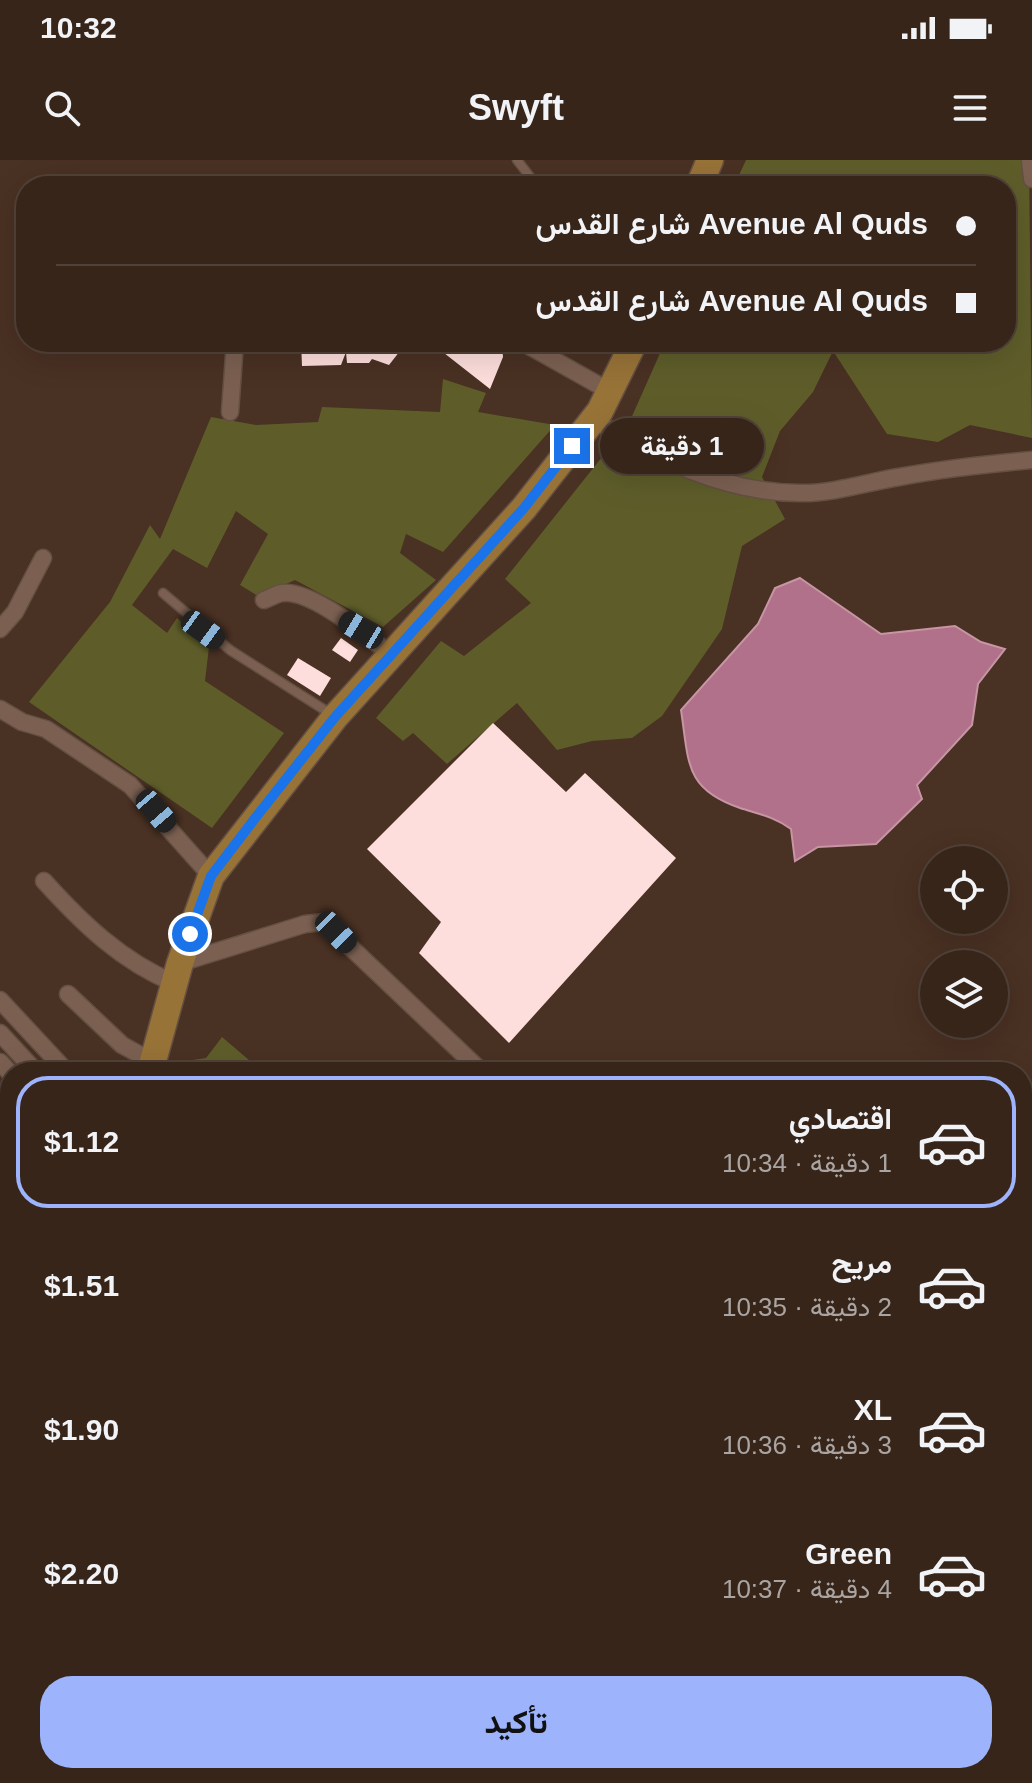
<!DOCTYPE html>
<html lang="ar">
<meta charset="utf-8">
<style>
:root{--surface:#37251a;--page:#423127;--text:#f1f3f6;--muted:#aaa5a2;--line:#514239;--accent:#9db4fd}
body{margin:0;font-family:Helvetica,Vazirmatn,sans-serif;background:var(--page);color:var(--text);direction:rtl;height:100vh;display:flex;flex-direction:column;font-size:30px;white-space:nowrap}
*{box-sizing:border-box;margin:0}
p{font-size:26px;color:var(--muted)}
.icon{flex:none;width:44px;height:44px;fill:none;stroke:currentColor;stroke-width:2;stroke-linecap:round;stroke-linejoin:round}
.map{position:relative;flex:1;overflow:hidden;direction:ltr}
.sheet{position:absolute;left:0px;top:902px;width:1032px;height:722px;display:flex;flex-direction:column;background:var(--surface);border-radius:32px 32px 0 0;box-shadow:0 8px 32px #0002,0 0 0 2px var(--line);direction:rtl}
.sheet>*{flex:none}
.guide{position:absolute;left:16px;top:16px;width:1000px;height:176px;border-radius:32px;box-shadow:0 8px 32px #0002,0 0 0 2px var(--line);direction:rtl;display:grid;align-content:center;height:176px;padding:0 40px;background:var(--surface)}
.fabs{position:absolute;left:920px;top:686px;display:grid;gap:16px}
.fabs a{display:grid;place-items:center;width:88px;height:88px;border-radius:50%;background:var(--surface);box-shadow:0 8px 32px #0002,0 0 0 2px var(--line);font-size:40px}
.end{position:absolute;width:36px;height:36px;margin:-18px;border:10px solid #1a73e8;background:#fff;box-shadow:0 0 0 4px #fff}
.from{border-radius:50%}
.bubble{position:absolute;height:56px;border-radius:28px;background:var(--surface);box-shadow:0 8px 32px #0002,0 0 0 2px var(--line);font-size:26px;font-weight:700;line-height:56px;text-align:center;direction:rtl}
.car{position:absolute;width:24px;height:48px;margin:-24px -12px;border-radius:10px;box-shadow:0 0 6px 2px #0007;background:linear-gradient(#222 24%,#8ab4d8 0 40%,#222 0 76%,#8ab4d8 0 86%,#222 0)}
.guide b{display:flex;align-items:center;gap:28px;height:76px;font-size:30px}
.guide b+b{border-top:2px solid var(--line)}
.guide i{width:20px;height:20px;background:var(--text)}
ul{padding:14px 0 0;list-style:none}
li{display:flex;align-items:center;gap:24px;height:132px;margin:0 16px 12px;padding:0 24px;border:4px solid transparent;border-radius:32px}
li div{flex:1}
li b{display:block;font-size:30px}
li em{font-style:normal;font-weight:700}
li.active{border-color:var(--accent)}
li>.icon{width:72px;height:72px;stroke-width:1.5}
.button{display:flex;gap:16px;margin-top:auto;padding:16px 40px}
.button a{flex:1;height:92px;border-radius:32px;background:var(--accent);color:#111;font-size:32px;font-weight:700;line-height:92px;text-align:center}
.status{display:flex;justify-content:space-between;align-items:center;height:56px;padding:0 40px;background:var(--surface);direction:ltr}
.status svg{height:22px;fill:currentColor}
header{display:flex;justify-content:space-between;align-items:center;height:104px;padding:0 40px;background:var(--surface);font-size:36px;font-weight:700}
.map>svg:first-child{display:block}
.green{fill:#5e5d2a}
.water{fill:#b1718a;stroke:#c795a4;stroke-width:2}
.building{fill:#fddedc}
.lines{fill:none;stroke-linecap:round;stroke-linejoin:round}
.lane-casing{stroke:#644f42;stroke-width:11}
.street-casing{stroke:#644f42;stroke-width:19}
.secondary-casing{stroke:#644f42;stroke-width:25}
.primary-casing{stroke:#644f42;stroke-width:29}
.lane{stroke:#7b6051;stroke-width:8}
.street{stroke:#7b6051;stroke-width:16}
.secondary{stroke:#7b6051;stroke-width:22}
.primary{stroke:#987338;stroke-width:26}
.route{stroke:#1a73e8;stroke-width:10}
</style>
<div class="status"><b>10:32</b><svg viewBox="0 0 49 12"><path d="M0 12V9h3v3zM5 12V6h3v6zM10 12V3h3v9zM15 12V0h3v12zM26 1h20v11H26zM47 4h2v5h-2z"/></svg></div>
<header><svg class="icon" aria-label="menu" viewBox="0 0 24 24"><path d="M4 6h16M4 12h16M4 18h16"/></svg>Swyft<svg class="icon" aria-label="search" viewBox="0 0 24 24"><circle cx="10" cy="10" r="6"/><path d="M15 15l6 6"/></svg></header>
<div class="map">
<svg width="1032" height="1623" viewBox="0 0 1032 1623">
<rect width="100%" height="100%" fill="#493123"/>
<g class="green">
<polygon points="746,0 1029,0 1032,278 970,265 938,282 887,274 833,191 813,232 780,271 762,317 785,359 742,386 722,469 662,556 632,578 592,581 557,590 517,543 447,604 413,573 403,581 376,558 441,481 464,496 531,443 505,419 629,263 665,182 1006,182 1006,26 734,26"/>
<polygon points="443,219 486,233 478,252 555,265 443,392 406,374 400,393 436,420 383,467 295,420 258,436 240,425 268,374 236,351 207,408 173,389 132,445 167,473 177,458 209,487 205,521 284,573 212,668 29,542 110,442 150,365 160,379 211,257 256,265 318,262 322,247 440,252"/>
<polygon points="222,877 263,912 183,912 186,901 206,898"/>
</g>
<path class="water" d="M800,418L881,474L955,466L981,482L1005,489L978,524L972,565L917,625L922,639L876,684L818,687L795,701L791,669C775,657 759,654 740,648C684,629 689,602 681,550L758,464L775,428Z"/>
<g class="building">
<polygon points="301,182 345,185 407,182 389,205 372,199 369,203 347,203 346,192 341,205 302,206"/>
<polygon points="430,182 469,182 475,187 480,182 502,184 503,197 490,229"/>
<polygon points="341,478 358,490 350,502 332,490"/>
<polygon points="298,498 331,518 320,536 287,515"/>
<polygon points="493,563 566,632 585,613 676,698 509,883 419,793 441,762 367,689"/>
<polygon points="386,1614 446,1614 453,1623 374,1623"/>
</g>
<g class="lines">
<defs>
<g id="lane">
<polyline points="517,0 537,26"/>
<polyline points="163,433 230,490 331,554"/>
</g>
<g id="street">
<polyline points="1030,0 1032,19"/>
<polyline points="522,182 611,232"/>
<polyline points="230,252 235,182"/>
<path d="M593,259C655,299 727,334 803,333C835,333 868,322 899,317C943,309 987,304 1032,300"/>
<path d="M264,440C270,438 276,434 282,433C310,429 368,476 390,494"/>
<polyline points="0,469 15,452 43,398"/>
<polyline points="0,549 22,562 46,569 130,625 211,716"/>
<path d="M44,721C82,763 121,801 174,823"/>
<polyline points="180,803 305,764 324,762 482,912"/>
<polyline points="68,834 122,885 153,902"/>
<polyline points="0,840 67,912"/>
<polyline points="0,873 36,912"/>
<polyline points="0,902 10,913"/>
<polyline points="1022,955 1032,955"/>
<polyline points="1022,1106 1032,1097"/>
<polyline points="0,1121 10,1117"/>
<polyline points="1022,1423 1032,1444"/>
<polyline points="0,1431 10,1423"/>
<polyline points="0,1517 10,1530"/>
<polyline points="0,1606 10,1598"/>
<polyline points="540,1614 545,1623"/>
<polyline points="684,1614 690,1623"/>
<polyline points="751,1614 757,1623"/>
<polyline points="810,1614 821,1623"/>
<polyline points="906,1614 908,1623"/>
<polyline points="978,1614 979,1623"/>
<polyline points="0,1618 4,1623"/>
<polyline points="83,1623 94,1614"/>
<polyline points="196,1623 206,1614"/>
<polyline points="655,1623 669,1614"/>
</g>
<polyline id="secondary" points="464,1614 471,1623"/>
<g id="primary">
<polyline points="699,26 710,0"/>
<polyline points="150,912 180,803 211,716 335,557 524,348 600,251 634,182"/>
<polyline points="0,1272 10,1262"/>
<polyline points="1022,1276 1032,1278"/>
<polyline points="1022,1301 1032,1302"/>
</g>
</defs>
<use href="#lane" class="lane-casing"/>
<use href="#street" class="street-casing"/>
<use href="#secondary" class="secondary-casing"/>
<use href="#primary" class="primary-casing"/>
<use href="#lane" class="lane"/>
<use href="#street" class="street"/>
<use href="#secondary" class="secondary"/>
<use href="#primary" class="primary"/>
</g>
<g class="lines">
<polyline class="route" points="190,774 211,716 256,657 335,557 524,348 572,286"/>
</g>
</svg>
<div class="fabs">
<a><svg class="icon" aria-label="locate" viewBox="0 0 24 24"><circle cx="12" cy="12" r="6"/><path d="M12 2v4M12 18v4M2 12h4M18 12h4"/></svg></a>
<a><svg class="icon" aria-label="layers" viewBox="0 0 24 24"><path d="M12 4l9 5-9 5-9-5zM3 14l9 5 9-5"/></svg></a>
</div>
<i class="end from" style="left:190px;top:774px"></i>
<i class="end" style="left:572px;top:286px"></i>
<div class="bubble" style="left:600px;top:258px;width:164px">1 دقيقة</div>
<i class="car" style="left:203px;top:470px;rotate:126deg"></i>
<i class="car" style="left:361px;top:470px;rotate:301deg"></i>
<i class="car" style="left:156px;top:651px;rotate:139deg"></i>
<i class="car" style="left:336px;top:772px;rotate:136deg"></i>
<div class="guide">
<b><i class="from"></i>Avenue Al Quds شارع القدس</b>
<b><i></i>Avenue Al Quds شارع القدس</b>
</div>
<section class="sheet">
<ul>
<li class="active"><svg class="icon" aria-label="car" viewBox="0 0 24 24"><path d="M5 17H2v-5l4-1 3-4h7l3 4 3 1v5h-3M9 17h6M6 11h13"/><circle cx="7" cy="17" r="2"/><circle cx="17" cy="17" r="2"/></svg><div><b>اقتصادي</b><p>1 دقيقة · 10:34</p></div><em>$1.12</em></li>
<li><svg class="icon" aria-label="car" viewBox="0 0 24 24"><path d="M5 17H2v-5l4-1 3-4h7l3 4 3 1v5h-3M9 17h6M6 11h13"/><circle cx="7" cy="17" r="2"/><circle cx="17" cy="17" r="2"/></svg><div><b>مريح</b><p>2 دقيقة · 10:35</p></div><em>$1.51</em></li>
<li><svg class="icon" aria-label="car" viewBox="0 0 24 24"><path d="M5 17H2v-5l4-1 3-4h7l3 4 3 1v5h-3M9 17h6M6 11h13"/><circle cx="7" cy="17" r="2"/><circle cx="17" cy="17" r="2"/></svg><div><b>XL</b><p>3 دقيقة · 10:36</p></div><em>$1.90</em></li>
<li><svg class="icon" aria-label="car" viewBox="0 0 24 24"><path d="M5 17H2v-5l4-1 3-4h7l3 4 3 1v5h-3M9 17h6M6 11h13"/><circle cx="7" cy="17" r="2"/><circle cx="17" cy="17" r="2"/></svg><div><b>Green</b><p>4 دقيقة · 10:37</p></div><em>$2.20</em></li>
</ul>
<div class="button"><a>تأكيد</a></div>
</section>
</div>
